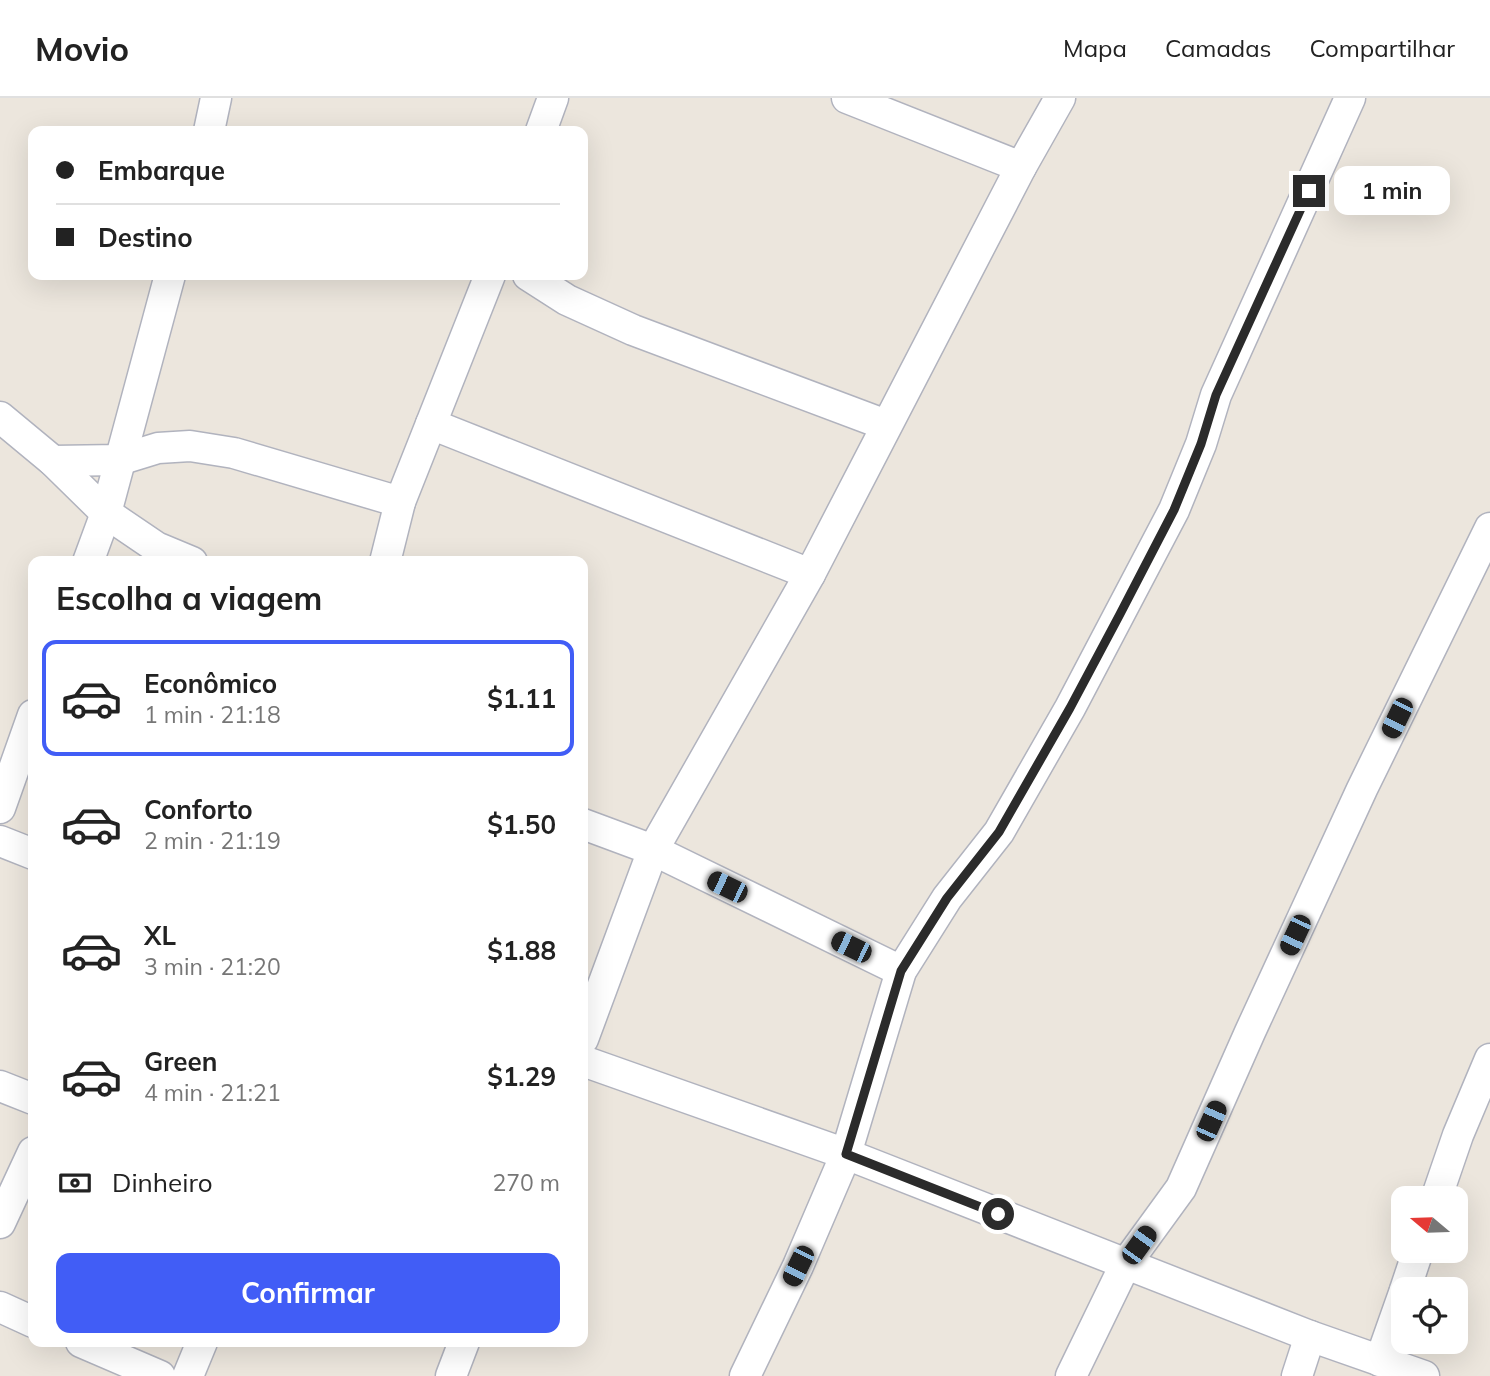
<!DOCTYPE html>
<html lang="pt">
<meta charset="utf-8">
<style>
:root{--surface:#fff;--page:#f6f6f6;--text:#222;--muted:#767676;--line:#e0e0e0;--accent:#415df6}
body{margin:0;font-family:Mulish,sans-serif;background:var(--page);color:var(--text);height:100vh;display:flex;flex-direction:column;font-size:26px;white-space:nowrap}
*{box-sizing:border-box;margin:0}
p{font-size:23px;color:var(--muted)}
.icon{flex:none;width:38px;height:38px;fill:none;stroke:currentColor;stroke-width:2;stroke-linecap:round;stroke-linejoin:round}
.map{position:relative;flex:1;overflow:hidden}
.sheet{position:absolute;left:28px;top:458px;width:560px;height:791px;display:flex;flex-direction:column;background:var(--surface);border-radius:14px;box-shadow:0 7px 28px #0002}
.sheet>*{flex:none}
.hud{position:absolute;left:28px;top:28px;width:560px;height:154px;border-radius:14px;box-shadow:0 7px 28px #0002;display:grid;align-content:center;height:154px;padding:0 28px;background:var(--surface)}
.needle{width:46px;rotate:289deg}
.tools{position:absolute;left:1391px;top:1088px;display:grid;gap:14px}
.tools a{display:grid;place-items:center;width:77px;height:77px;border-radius:14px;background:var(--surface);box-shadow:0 7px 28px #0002;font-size:35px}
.end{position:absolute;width:32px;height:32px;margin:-16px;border:9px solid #2b2b2b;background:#fff;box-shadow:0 0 0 4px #fff}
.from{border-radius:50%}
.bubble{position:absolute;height:49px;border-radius:14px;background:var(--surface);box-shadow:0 7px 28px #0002;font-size:23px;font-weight:700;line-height:49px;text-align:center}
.car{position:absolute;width:21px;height:42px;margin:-21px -10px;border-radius:9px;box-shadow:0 0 5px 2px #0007;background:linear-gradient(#222 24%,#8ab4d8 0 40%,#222 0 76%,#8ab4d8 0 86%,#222 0)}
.hud b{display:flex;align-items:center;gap:24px;height:66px;font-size:26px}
.hud b+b{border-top:2px solid var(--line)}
.hud i{width:18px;height:18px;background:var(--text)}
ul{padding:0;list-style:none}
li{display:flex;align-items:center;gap:21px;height:116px;margin:0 14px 10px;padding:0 14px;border:4px solid transparent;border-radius:14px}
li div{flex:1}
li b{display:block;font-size:26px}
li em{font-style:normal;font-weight:700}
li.current{border-color:var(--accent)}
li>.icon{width:63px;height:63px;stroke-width:1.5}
h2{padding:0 28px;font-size:32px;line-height:84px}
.pay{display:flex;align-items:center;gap:18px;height:77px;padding:0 28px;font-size:26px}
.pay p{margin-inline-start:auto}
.action{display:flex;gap:14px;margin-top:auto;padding:14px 28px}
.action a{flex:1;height:80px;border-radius:14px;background:var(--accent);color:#fff;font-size:28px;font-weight:700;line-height:80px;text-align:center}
header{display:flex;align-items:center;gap:42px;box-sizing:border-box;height:98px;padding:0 35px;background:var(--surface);border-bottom:2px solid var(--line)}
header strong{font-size:33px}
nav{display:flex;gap:38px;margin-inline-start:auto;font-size:24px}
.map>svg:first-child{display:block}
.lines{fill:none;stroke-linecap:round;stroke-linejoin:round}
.minor-casing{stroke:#b1b3be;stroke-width:33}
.minor{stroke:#fff;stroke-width:30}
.route{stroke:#2b2b2b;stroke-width:9}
</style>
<header>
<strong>Movio</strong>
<nav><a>Mapa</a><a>Camadas</a><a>Compartilhar</a></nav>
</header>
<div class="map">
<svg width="1490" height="1278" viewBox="0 0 1490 1278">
<rect width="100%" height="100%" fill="#ece6dd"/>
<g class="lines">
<defs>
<g id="minor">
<polyline points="847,0 1021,69"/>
<polyline points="209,33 216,0"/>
<polyline points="541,33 553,0"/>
<polyline points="528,177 567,202 633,232 886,327"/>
<polyline points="0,319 53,363 106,415 156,449 192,464"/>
<polyline points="431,326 810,476"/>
<polyline points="53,363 119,362 158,350 190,348 234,355 400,404"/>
<polyline points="88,464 106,415 170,177"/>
<polyline points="385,464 400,404 490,177"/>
<polyline points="0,710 33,617"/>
<polyline points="583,726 653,752 901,873"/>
<polyline points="0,743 33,756"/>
<polyline points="583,941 653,752 810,476 1021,69 1060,0"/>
<polyline points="583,963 846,1056 1310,1238 1424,1278"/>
<polyline points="0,988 33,1001"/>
<polyline points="1436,1101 1458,1037 1490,961"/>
<polyline points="0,1125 33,1054"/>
<polyline points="1405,1192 1418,1153"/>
<polyline points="0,1209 33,1224"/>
<polyline points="81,1244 160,1278"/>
<polyline points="1380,1263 1404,1195"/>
<polyline points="188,1278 202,1244"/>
<polyline points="451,1278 464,1244"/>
<polyline points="745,1278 798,1168 846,1056 901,873 947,800 999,734 1070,610 1174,412 1201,346 1216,297 1350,0"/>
<polyline points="1071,1278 1125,1167 1181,1090 1250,934 1362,691 1490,430"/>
<polyline points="1297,1278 1310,1238"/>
</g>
</defs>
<use href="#minor" class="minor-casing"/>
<use href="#minor" class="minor"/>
</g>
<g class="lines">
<polyline class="route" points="998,1116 846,1056 901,873 947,800 999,734 1070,610 1119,518 1174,412 1201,346 1216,297 1309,93"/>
</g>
</svg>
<div class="tools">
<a><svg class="needle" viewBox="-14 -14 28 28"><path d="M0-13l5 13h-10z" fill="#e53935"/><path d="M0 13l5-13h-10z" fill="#767676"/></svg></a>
<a><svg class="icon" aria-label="locate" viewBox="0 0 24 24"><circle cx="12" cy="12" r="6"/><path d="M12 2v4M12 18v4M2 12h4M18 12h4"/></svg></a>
</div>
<i class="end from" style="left:998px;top:1116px"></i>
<i class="end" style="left:1309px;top:93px"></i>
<div class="bubble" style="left:1334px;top:68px;width:116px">1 min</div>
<i class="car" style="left:1397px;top:620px;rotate:206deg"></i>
<i class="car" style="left:727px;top:789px;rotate:296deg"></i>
<i class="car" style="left:1295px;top:837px;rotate:205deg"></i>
<i class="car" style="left:851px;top:849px;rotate:296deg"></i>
<i class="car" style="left:1211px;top:1023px;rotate:24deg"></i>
<i class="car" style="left:1139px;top:1147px;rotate:36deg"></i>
<i class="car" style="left:798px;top:1168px;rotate:206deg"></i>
<div class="hud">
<b><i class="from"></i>Embarque</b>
<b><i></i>Destino</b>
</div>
<section class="sheet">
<h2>Escolha a viagem</h2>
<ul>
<li class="current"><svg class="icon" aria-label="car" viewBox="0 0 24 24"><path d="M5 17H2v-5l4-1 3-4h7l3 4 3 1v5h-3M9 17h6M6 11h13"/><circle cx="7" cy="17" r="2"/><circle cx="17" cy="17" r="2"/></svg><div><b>Econômico</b><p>1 min · 21:18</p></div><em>$1.11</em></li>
<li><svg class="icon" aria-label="car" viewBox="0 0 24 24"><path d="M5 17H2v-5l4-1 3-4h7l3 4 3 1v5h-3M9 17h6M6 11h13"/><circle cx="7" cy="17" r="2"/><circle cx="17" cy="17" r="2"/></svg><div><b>Conforto</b><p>2 min · 21:19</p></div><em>$1.50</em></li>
<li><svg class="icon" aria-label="car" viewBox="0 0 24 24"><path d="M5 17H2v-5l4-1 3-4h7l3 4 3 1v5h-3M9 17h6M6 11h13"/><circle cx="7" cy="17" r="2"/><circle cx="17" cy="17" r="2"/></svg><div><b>XL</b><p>3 min · 21:20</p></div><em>$1.88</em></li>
<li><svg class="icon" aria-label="car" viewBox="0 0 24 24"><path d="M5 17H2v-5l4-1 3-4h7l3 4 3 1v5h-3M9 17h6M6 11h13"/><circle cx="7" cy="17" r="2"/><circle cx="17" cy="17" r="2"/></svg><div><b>Green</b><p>4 min · 21:21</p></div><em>$1.29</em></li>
</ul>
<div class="pay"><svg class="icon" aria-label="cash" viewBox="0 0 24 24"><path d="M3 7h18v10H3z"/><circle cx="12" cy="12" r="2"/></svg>Dinheiro<p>270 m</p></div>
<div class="action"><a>Confirmar</a></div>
</section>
</div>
